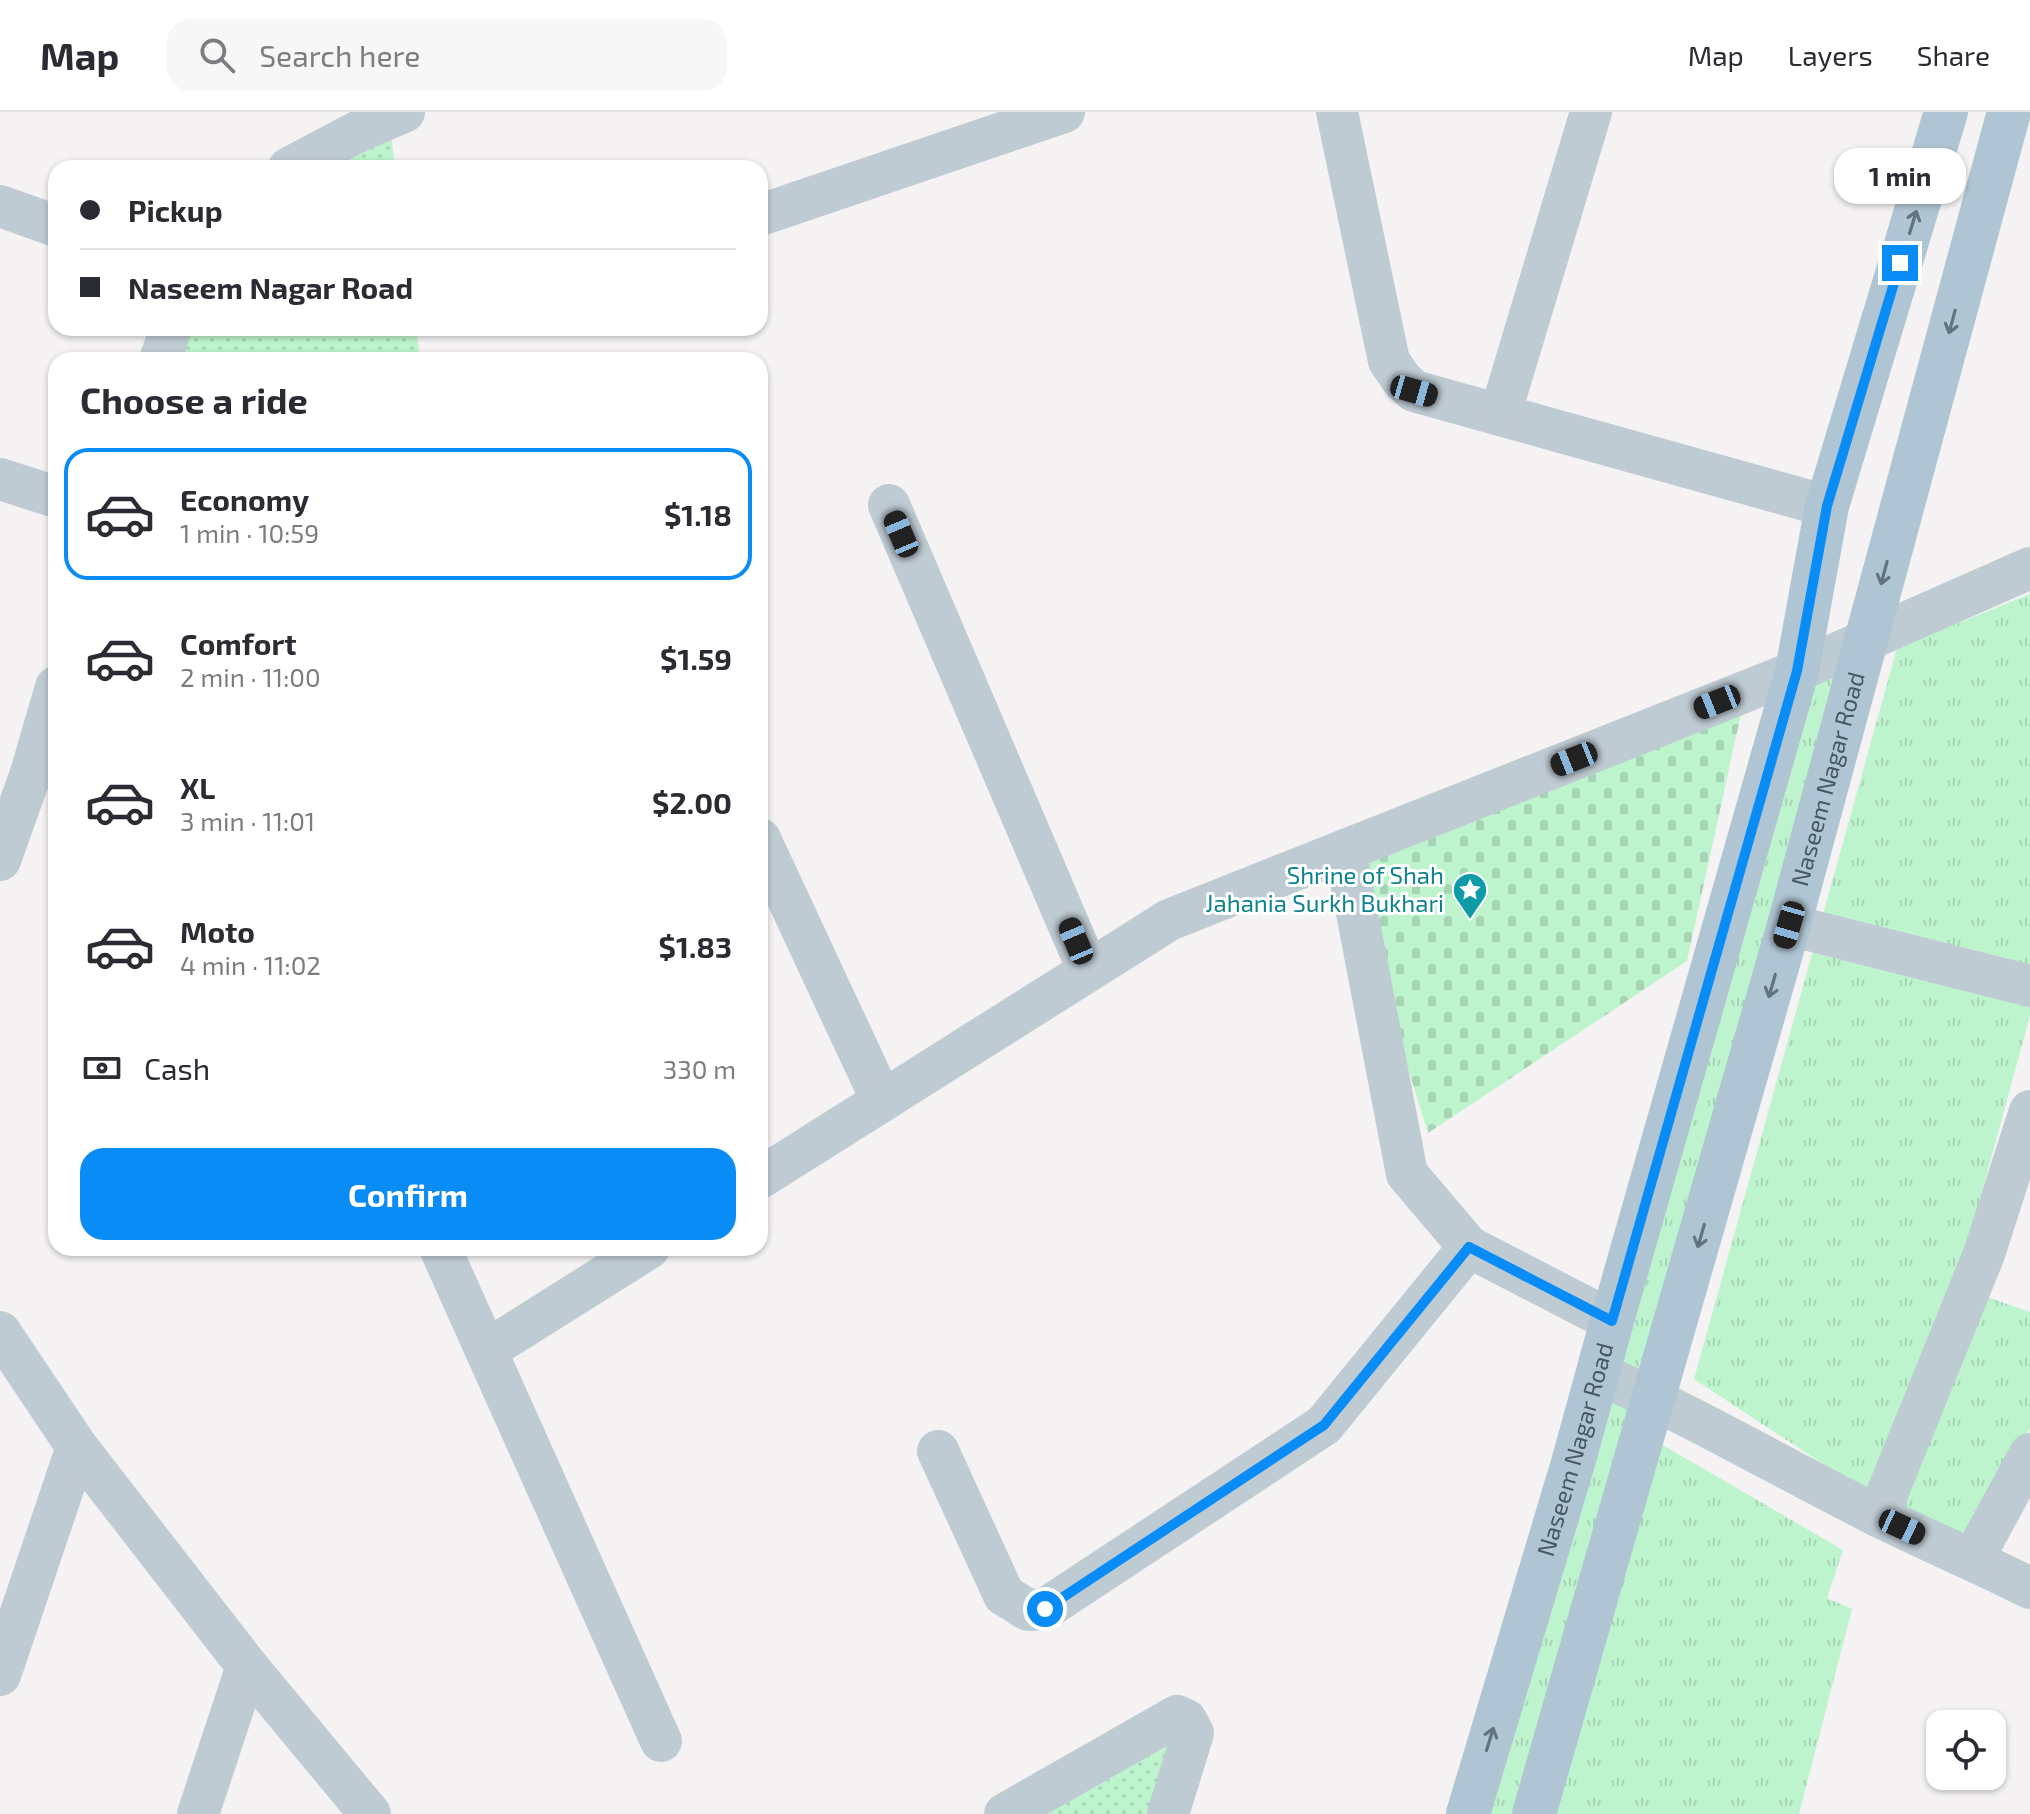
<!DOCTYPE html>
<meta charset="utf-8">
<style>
:root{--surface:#fff;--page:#f7f7f7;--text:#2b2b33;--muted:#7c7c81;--line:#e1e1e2;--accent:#0a8cf7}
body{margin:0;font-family:"Exo 2",sans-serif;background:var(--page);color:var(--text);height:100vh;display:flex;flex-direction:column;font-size:30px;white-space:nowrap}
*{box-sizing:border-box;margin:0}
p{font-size:26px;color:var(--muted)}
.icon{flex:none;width:44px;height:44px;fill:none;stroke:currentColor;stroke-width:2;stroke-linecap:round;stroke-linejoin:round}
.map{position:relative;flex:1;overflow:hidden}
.side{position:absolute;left:48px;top:240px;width:720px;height:904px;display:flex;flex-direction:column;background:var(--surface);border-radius:24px;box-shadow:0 2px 6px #0004}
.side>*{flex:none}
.banner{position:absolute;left:48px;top:48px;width:720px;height:176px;border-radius:24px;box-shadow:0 2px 6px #0004;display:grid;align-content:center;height:176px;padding:0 32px;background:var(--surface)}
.buttons{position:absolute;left:1926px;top:1598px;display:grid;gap:16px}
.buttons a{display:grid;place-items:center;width:80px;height:80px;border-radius:16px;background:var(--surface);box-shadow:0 2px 6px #0004;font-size:40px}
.end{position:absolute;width:36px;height:36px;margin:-18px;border:10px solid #0a8cf7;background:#fff;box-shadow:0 0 0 4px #fff}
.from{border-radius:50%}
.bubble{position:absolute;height:56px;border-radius:24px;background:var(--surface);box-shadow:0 2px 6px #0004;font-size:26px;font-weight:700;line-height:56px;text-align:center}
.car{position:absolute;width:24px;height:48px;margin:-24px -12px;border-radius:10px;box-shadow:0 0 6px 2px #0007;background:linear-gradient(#222 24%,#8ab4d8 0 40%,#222 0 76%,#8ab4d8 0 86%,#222 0)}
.banner b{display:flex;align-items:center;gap:28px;height:76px;font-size:30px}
.banner b+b{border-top:2px solid var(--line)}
.banner i{width:20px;height:20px;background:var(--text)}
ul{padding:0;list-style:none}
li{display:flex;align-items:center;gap:24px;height:132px;margin:0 16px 12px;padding:0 16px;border:4px solid transparent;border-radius:24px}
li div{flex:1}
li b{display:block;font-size:30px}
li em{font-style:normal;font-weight:700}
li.on{border-color:var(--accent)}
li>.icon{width:72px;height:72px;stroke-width:1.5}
h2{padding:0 32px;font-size:36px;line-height:96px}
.pay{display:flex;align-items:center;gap:20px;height:88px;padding:0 32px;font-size:30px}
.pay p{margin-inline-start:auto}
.primary-button{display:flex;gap:16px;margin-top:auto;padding:16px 32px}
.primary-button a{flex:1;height:92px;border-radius:24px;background:var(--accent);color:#fff;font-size:32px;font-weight:700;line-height:92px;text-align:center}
header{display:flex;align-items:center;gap:48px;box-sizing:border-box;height:112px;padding:0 40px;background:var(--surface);border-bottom:2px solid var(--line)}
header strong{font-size:38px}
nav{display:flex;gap:44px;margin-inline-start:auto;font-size:28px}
.search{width:560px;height:72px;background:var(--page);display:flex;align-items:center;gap:20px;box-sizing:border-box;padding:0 28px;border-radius:24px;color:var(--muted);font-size:30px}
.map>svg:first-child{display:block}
.grass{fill:url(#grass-tufts)}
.cemetery{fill:url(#cemetery-stones)}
.park{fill:url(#park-dots)}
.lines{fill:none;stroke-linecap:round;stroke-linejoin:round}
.minor{stroke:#bfcbd3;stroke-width:42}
.primary{stroke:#b0c5d3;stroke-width:44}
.oneway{stroke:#62737e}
.route{stroke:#0a8cf7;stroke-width:10}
.labels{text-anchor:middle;stroke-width:6;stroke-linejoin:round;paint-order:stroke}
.street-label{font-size:24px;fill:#485862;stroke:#fff}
.culture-label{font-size:24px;fill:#0d838f;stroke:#fff;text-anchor:end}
</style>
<header>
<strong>Map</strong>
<div class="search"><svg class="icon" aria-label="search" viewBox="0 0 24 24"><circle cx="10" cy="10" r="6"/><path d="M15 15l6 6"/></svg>Search here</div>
<nav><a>Map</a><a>Layers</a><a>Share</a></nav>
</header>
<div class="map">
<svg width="2030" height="1702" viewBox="0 0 2030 1702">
<defs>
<pattern id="grass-tufts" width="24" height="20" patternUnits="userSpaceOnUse" patternTransform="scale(2)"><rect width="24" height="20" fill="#bef4cd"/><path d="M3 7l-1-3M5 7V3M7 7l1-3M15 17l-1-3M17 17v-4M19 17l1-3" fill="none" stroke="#a5d3b3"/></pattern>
<pattern id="cemetery-stones" width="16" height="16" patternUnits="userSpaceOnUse" patternTransform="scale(2)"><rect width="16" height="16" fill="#bef4cd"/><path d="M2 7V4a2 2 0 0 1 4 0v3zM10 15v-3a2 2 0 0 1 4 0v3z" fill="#a5d3b3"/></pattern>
<pattern id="park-dots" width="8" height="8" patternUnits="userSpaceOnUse" patternTransform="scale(2)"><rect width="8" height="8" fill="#bef4cd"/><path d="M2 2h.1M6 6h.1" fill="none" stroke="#a5d3b3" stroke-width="1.8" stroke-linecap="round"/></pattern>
</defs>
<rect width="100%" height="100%" fill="#f4f2f2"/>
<g class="grass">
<polygon points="2030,482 2030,904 1956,1174 2030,1200 2030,1316 1966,1429 1867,1381 1694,1267 1897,536"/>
<polygon points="1866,530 1644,1322 1843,1438 1827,1486 1852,1497 1799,1702 1464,1702 1797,559"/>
</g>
<polygon class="cemetery" points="1746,579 1687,849 1428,1021 1341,740"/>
<g class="park">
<polygon points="389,6 395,56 289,56"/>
<polygon points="171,216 416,216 420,248 160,248"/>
<polygon points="1177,1604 1170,1702 1005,1702"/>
</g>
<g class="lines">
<g class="minor">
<polyline points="1337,0 1389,249 1402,268 1414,279 1827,394"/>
<polyline points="289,56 359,19 404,0"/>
<polyline points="0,94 56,114"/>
<polyline points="760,103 1064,0"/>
<polyline points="160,248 171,216"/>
<polyline points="1500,303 1591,0"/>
<polyline points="0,367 56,385"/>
<polyline points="889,393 1088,858"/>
<polyline points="760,727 882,989"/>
<polyline points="1345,738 1407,1062 1469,1135 1612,1209"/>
<polyline points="0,748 31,661 56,575"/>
<polyline points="1789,813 2030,874"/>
<polyline points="760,1066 1169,808 1797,559 2030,456"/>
<polyline points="440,1136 661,1629"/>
<polyline points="0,1220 77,1335 0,1563"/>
<polyline points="487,1238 649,1136"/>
<path d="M1598,1261C1693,1304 1783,1356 1876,1403C1926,1428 1979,1450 2030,1476"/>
<polyline points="77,1335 247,1554 198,1702"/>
<polyline points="938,1339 1004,1483 1028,1498 1045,1497 1324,1313 1469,1135"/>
<polyline points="1878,1404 1984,1142 2030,999"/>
<polyline points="1973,1447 2030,1342"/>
<polyline points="247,1554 370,1702"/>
<polyline points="1005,1702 1177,1604 1186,1608 1193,1621 1168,1702"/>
</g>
<g class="primary">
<path id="s1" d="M1468,1702L1573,1351L1612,1209L1797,559L1827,394L1946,0"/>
<path id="s2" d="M1534,1702L1789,813L2009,0"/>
</g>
</g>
<defs><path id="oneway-shaft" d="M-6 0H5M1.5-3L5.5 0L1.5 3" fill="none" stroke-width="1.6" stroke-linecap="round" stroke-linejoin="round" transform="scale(2)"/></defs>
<g class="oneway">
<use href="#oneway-shaft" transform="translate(1913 110) rotate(-73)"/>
<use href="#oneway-shaft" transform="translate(1952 210) rotate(105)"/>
<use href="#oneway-shaft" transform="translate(1884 461) rotate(105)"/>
<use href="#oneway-shaft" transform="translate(1772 874) rotate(106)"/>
<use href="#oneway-shaft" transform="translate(1701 1124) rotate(106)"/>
<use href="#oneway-shaft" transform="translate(1490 1627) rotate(-73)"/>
</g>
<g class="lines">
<polyline class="route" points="1045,1497 1324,1313 1469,1135 1612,1209 1797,559 1827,394 1900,151"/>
</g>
<defs>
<symbol id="sight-pin" viewBox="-11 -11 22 30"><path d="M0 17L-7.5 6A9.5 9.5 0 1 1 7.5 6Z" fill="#0f9aa8" stroke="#fff"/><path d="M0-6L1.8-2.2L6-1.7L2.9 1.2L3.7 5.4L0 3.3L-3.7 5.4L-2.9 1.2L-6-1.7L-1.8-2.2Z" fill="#fff"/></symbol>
</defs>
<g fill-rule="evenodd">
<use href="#sight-pin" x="1450" y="758" width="40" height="54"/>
</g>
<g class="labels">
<g class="street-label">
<text dy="8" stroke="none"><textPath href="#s2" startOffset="1076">Naseem Nagar Road</textPath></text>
<text dy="8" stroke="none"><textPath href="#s1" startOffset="380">Naseem Nagar Road</textPath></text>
</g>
<g class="culture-label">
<text x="1444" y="772">Shrine of Shah<tspan x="1444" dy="28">Jahania Surkh Bukhari</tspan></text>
</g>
</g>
</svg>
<div class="buttons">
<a><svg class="icon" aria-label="locate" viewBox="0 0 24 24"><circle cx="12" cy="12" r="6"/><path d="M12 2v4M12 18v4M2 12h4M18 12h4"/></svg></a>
</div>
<i class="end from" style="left:1045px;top:1497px"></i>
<i class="end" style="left:1900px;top:151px"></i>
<div class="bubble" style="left:1834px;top:36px;width:132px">1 min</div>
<i class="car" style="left:1414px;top:279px;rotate:106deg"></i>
<i class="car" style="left:901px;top:422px;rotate:337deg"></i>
<i class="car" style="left:1717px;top:590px;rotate:248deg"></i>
<i class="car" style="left:1574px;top:647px;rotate:248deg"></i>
<i class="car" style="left:1789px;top:813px;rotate:196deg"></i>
<i class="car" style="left:1076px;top:829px;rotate:337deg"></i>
<i class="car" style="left:1902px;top:1415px;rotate:115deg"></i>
<div class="banner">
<b><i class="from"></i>Pickup</b>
<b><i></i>Naseem Nagar Road</b>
</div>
<section class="side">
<h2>Choose a ride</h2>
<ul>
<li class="on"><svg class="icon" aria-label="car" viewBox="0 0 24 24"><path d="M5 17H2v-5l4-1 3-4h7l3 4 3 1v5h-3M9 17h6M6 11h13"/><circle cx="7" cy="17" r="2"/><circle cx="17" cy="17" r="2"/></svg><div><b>Economy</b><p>1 min · 10:59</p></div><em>$1.18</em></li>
<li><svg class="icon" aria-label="car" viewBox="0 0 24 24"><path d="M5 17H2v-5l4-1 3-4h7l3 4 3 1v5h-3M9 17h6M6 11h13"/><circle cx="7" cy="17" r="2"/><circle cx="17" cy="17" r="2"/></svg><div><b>Comfort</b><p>2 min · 11:00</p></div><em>$1.59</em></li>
<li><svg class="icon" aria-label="car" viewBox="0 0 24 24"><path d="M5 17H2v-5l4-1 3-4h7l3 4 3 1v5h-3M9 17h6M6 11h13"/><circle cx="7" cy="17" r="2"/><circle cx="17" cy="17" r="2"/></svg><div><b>XL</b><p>3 min · 11:01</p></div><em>$2.00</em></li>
<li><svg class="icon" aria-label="car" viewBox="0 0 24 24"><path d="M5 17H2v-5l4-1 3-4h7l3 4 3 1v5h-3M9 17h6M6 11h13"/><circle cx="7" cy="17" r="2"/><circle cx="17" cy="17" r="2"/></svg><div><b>Moto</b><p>4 min · 11:02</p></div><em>$1.83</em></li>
</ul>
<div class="pay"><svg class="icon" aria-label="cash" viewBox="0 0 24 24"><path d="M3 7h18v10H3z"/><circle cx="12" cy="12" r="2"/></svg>Cash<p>330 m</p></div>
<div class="primary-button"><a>Confirm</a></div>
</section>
</div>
